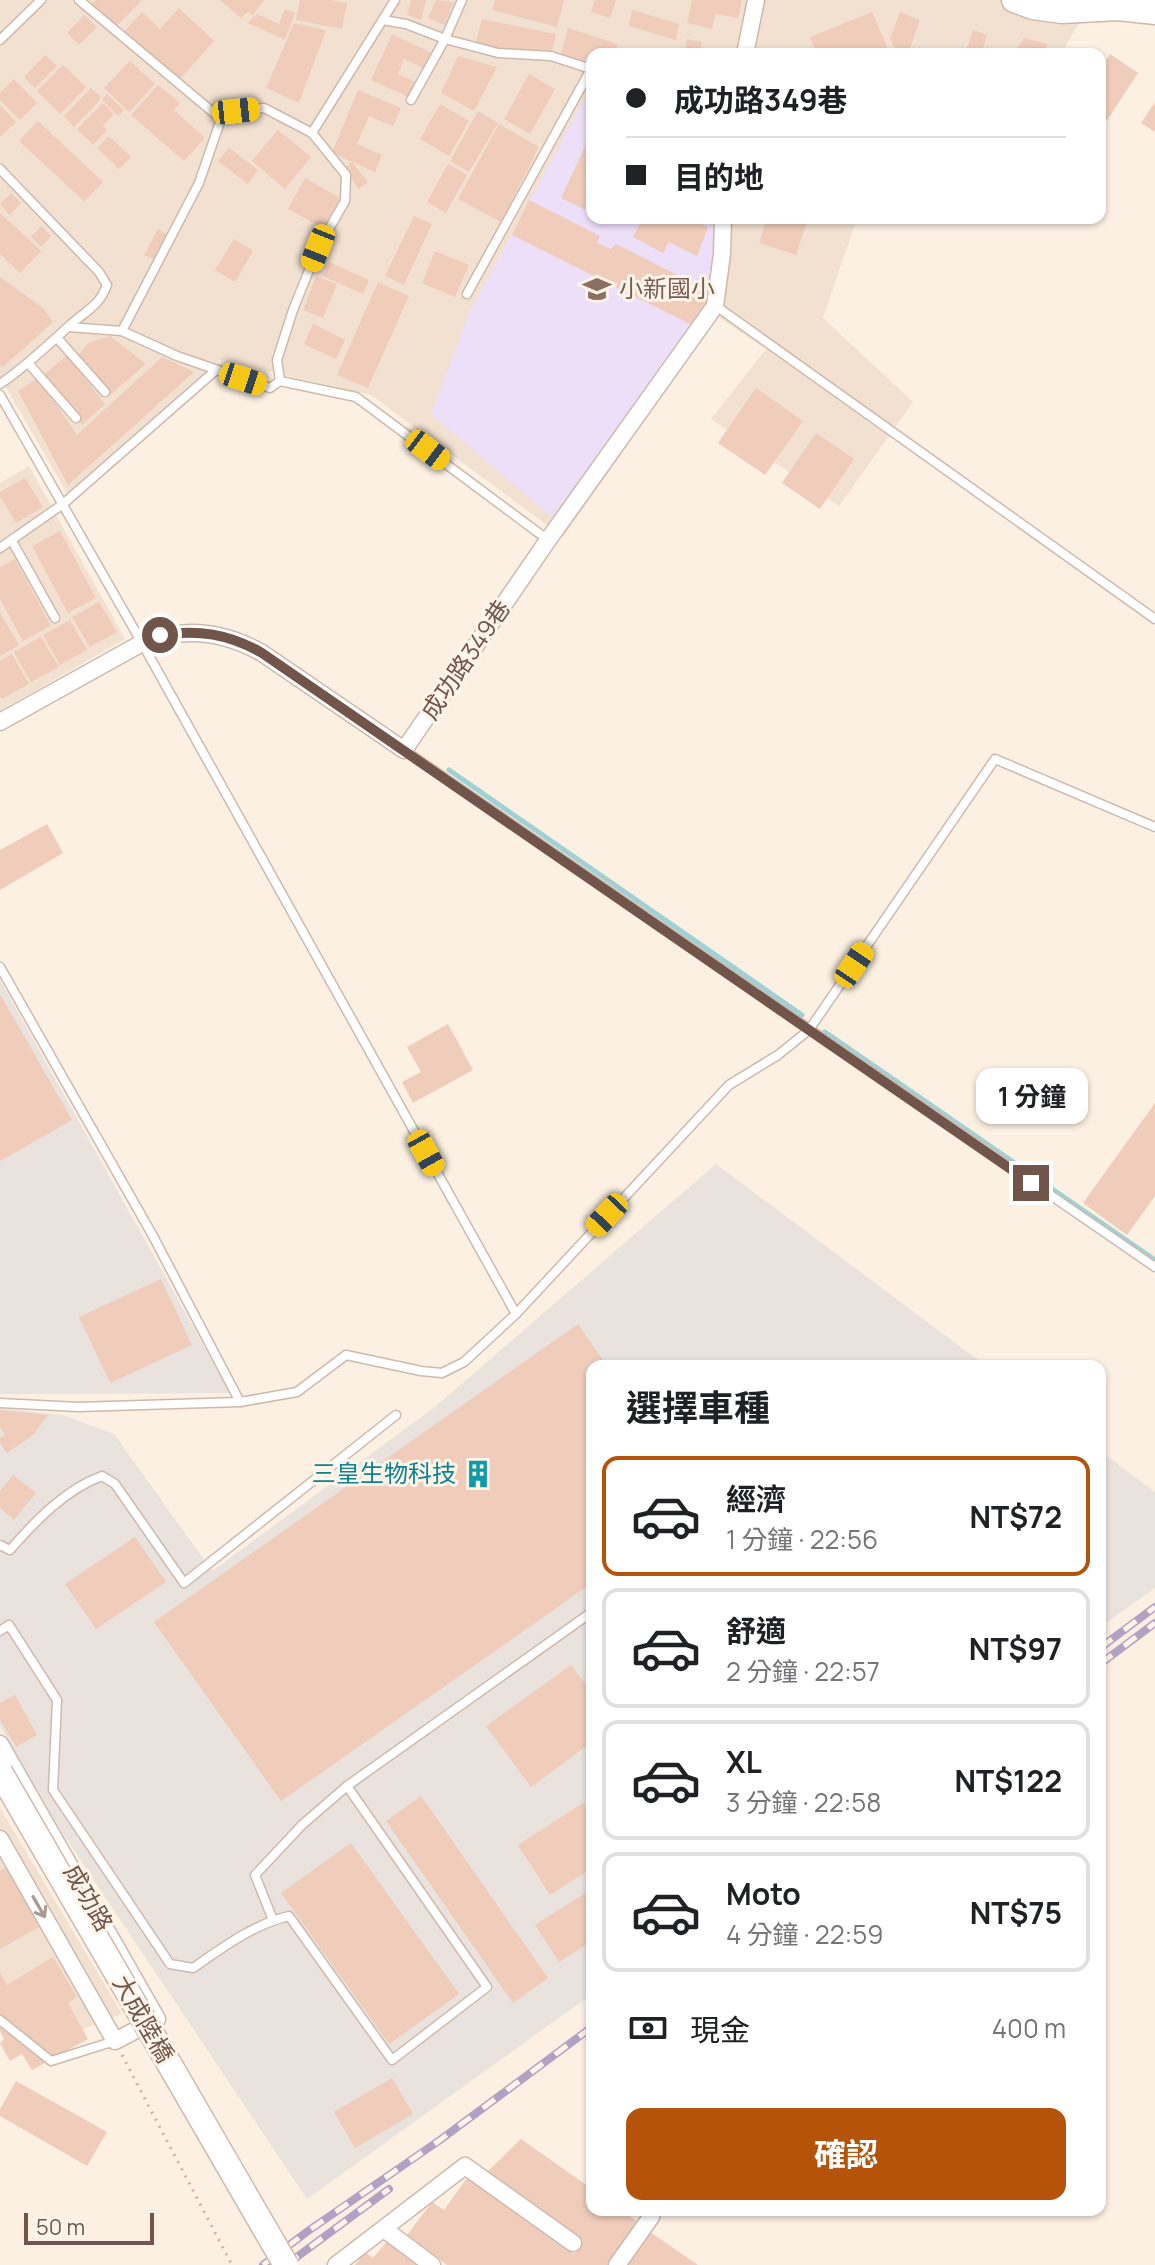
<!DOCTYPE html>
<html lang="zh-TW">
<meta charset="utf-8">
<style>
:root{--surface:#fff;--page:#f2f2f2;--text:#202124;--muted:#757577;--line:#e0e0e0;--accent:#b45309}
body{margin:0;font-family:Manrope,"Noto Sans TC",sans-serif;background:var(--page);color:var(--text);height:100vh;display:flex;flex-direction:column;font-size:30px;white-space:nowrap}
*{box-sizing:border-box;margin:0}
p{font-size:26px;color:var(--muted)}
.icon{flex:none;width:44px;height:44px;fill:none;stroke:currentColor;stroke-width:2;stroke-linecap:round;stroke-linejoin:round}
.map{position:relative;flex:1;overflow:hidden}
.panel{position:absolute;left:586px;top:1360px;width:520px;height:856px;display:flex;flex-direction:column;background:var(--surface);border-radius:16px;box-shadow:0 2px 6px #0004}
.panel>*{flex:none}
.banner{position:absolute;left:586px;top:48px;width:520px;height:176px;border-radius:16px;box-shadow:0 2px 6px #0004;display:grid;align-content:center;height:176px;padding:0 40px;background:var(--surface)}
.scale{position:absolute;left:24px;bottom:20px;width:130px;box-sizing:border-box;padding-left:8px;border:4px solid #72554a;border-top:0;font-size:22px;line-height:28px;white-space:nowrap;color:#72554a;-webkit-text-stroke:6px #fef4e8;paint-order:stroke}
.end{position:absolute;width:36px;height:36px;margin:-18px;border:10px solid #72554a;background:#fff;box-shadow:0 0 0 4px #fff}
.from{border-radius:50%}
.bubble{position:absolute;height:56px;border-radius:16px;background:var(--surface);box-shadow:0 2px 6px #0004;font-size:26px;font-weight:700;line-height:56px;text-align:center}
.car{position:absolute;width:24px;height:48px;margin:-24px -12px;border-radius:10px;box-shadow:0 0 6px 2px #0007;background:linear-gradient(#f5c518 24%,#345 0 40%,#f5c518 0 76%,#345 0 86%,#f5c518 0)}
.banner b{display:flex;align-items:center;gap:28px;height:76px;font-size:30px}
.banner b+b{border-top:2px solid var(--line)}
.banner i{width:20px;height:20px;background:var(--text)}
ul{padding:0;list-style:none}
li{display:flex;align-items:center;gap:24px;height:120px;margin:0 16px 12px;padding:0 24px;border:4px solid var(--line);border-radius:16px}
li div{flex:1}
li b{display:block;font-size:30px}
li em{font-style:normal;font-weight:700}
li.current{border-color:var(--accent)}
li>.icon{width:72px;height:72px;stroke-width:1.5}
h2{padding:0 40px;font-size:36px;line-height:96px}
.pay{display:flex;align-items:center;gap:20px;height:88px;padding:0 40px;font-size:30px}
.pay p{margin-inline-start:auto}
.primary-button{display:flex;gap:16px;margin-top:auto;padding:16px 40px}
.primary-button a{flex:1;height:92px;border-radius:16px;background:var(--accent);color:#fff;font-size:32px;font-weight:700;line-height:92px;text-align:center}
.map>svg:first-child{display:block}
.residential{fill:#f2e1d1}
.industrial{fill:#eae2dd}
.education{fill:#eddff7}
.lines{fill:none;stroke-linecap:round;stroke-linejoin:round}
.stream{stroke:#9fd1d5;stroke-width:5}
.building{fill:#f0ccbb}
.lane-casing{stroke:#ceb9ad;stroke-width:11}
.street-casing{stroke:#ceb9ad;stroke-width:19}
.secondary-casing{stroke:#d1b8aa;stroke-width:27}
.path{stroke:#d4af9f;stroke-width:3;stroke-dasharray:2 6;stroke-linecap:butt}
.lane{stroke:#fff;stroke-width:8}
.street{stroke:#fff;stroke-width:16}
.secondary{stroke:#fff;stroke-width:24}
.rail-casing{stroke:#b1a2c4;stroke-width:8}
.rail{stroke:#fef4e8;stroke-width:5;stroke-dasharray:15;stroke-linecap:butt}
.secondary-bridge-casing{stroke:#d1b8aa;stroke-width:27;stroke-linecap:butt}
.secondary-bridge{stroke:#fff;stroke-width:24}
.oneway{stroke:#aa9992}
.route{stroke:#72554a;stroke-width:10}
.labels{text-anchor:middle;stroke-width:6;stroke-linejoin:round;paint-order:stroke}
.education-label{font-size:24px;fill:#785e54;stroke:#fef4e8;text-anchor:start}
.street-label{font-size:24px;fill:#72554a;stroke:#fef4e8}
.culture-label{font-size:24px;fill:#0d838f;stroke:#fef4e8;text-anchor:end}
</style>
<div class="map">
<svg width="1155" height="2265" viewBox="0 0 1155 2265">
<rect width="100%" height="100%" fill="#fbf0e2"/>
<g class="residential">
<polygon points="0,0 1080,0 1090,4 1061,54 592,54 592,218 857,218 823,318 913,402 839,506 711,419 766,349 718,317 563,537 371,395 219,360 67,493 0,377"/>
<polygon points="29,466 125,639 0,711 0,483"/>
<polygon points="0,1808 122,2014 63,2037 0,1983"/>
</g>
<g class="industrial">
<polygon points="0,980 230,1393 0,1394"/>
<polygon points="716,1164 986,1366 592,1366 592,1994 307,2199 63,1834 0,1726 0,1408 63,1415 114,1434 212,1571 435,1407"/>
<polygon points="1100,1451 1155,1492 1155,1588 1100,1627"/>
</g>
<polygon class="education" points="592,84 592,218 712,218 715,275 710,304 552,517 431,414 470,311"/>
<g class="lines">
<g class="stream">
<polyline points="449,770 802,1015"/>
<polyline points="825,1032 1155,1260"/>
</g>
</g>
<g class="building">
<polygon points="96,0 142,0 116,27 92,4"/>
<polygon points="220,0 264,0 253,15 247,12 241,18"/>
<polygon points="300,0 331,0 347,3 342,29 296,20"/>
<polygon points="411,0 426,0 421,20 407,15"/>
<polygon points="436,0 454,2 444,25 428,18"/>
<polygon points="495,0 564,0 557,27 492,10"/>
<polygon points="595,0 616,0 610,18 591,12"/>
<polygon points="692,0 742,0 738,18 715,14 712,29 687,23"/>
<polygon points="179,8 214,41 178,81 124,32 142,12 160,29"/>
<polygon points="285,9 295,13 285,40 248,23 257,14 279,24"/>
<polygon points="632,10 679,24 676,40 629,26"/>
<polygon points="872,12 890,54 816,54 810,37"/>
<polygon points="900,12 920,20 908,54 898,54 890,39"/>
<polygon points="84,15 97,27 79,45 67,33"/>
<polygon points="482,19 556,34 552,52 498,50 476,42"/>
<polygon points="294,23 326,30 299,103 266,88"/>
<polygon points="568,28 618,44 613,54 592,54 592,63 561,54"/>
<polygon points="973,30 987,35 981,54 965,54"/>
<polygon points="392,34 434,54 427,70 404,59 398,74 420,84 413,99 371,80"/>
<polygon points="1024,38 1048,44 1041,54 1013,54"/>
<polygon points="687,39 702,42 700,54 684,54"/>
<polygon points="1110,54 1138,73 1100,131 1100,69"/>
<polygon points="45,55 57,66 35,88 24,77"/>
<polygon points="458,56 497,67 474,111 441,93"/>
<polygon points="130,61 155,84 129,112 104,88"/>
<polygon points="63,65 86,87 60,114 37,91"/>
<polygon points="529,74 555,89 530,134 504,119"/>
<polygon points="14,79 37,103 20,120 0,100 0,93"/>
<polygon points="158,85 180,103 174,110 205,138 184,161 131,115"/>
<polygon points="91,88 101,97 99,99 100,100 74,127 64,116"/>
<polygon points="358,90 401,108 393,126 369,116 357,144 382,155 375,172 332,153"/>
<polygon points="107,94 124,110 118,116 102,100"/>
<polygon points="1155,102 1155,132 1141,123"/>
<polygon points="103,103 114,114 103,126 107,130 93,145 77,129"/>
<polygon points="440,104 469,121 449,156 420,139"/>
<polygon points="0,105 16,122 0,137"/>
<polygon points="478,111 498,123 469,172 450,161"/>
<polygon points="38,121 103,182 84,201 19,141"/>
<polygon points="499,124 539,147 501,222 458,199"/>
<polygon points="278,130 311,157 285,189 252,161"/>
<polygon points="109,136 131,157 119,169 97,148"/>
<polygon points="590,136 592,137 592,207 590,212 561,198"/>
<polygon points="229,148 258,170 248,184 218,161"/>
<polygon points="352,162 368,182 359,189 344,169"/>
<polygon points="448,164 467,175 446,213 427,202"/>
<polygon points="305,178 340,198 323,228 288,209"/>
<polygon points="11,193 21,203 10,215 0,204"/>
<polygon points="529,200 600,236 597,243 611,249 616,244 711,292 694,326 512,235"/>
<polygon points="0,213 41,251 20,273 0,254"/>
<polygon points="414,216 432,224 404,285 385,276"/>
<polygon points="643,218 690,218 708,227 697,256 669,242 663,253 633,237"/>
<polygon points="767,218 808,218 796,255 759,243"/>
<polygon points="41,226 51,236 41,247 31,237"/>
<polygon points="158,229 168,235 155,260 144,255"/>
<polygon points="234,239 253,251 235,282 215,270"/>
<polygon points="435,251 469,265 455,297 422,283"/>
<polygon points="329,262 369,280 363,294 323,276"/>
<polygon points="316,276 337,284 323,318 303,310"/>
<polygon points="0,277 43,308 53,322 2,368 0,365"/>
<polygon points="378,282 409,296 368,388 337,375"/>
<polygon points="313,324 345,340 336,359 304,344"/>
<polygon points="110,336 146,364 110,395 79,355 88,343"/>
<polygon points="67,355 105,404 82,425 45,374"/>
<polygon points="162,357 194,372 68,485 18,391 38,378 77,435"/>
<polygon points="756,388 803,421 765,475 718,443"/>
<polygon points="816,433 854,459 820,509 782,483"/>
<polygon points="25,478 43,507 16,523 0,496 0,492"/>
<polygon points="60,531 96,598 68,613 32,546"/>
<polygon points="15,559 51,626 23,641 0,599 0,567"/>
<polygon points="99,602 117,632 90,647 72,617"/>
<polygon points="0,613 19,645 0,656"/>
<polygon points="70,620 87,650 60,665 43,635"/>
<polygon points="41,637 59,667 31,682 14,652"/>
<polygon points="12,654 29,684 2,699 0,696 0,661"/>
<polygon points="47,824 63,853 0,890 0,850"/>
<polygon points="0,994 72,1120 0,1161"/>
<polygon points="448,1024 473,1070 413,1103 402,1082 421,1072 407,1047"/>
<polygon points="1155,1103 1155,1196 1127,1235 1083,1203"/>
<polygon points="161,1279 192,1345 110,1383 79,1317"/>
<polygon points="578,1324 607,1366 592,1366 592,1583 281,1801 154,1622"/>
<polygon points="0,1410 48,1415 33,1435 7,1453 0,1443 0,1438 5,1435 0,1427"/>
<polygon points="13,1475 36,1493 14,1520 0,1508 0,1491"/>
<polygon points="135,1537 166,1582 96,1629 65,1584"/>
<polygon points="571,1665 592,1693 592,1742 531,1787 486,1726"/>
<polygon points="15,1695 37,1735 16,1747 0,1720 0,1703"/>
<polygon points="421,1796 548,1978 513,2003 386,1821"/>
<polygon points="583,1803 592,1817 592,1868 550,1895 518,1845"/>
<polygon points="351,1843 459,1994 389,2044 281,1893"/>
<polygon points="6,1867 39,1927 0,1949 0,1871"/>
<polygon points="592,1889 592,1941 559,1962 535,1925"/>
<polygon points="53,1957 77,1997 68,2003 88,2039 32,2070 22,2054 10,2061 0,2043 4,2039 0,2031 0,1973 7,1985"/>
<polygon points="392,2078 413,2114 355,2148 334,2112"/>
<polygon points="16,2081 107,2132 87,2166 0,2116 0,2109"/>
<polygon points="521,2139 592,2189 592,2210 621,2210 639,2223 609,2265 447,2265 407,2235 432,2202 444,2210 467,2178 574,2254 583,2241 487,2172"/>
<polygon points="650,2232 698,2265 627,2265"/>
<polygon points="389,2239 425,2265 355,2265 365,2252 373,2258"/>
</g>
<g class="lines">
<defs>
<g id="lane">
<polyline points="79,0 221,119 199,183 122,331"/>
<polyline points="383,20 406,24 445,39 498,53 551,56 591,69 467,294"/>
<polyline points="0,40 41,0"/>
<polyline points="411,100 445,39 462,0"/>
<polyline points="221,119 236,111 264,108 312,133 346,175 345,201 318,248 293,310 277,360 280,381 356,397 548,540"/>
<polyline points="312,133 395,0"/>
<path d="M0,169L99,272L107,285C99,307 85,311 69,326C46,347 25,367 0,384"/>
<polyline points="716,306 1155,619"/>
<polyline points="69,327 122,331 177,356 270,388 280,381"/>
<polyline points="58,339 105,392"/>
<polyline points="29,364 76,418"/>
<polyline points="0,395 142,643 516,1314"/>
<polyline points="12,541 55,618"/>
<polyline points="0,548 63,504 216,370"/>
<polyline points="404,750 1155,1267"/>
<polyline points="0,967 153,1236 240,1402"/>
<polyline points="0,1403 78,1407 240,1402 297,1392 346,1355 421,1371 442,1373 464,1362 516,1314 729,1085 778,1055 809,1030 995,759 1155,827"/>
<path d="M0,1545L10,1550C35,1521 66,1489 102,1476L115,1484L184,1583L396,1415"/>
<path d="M0,1631L9,1625L57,1700L53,1790L170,1964L193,1968C222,1948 254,1924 289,1916L392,2060L487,1987L347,1786"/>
<polyline points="273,1920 255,1875 302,1825 347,1786 592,1612"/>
<polyline points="0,2020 51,2061 115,2041"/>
</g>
<g id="street">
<polyline points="745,54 756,0"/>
<path d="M0,722L142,643C184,626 223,631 262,653L404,750L548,540L715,306L722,254L723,218"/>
<polyline points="0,1744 157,2019 115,2041 0,1839"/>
<polyline points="384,2229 432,2265"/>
<polyline points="336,2265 465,2166 573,2243"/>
<polyline points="617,2265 651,2217"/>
</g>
<polyline id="secondary" points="1014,0 1033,7 1062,11 1118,8 1155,12"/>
</defs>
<use href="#lane" class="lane-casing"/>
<use href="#street" class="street-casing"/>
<use href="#secondary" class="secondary-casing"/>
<polyline class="path" points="122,2055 232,2265"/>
<use href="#lane" class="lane"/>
<use href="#street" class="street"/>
<use href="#secondary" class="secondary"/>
<defs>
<g id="rail">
<polyline points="1100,1648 1155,1607"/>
<polyline points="1100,1664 1155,1623"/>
<polyline points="263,2265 308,2231 440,2140 592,2027"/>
<polyline points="286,2265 389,2189"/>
</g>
</defs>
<use href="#rail" class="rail-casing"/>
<use href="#rail" class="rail"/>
<defs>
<polyline id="secondary-bridge" points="0,1772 286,2265"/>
</defs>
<use href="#secondary-bridge" class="secondary-bridge-casing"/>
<use href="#secondary-bridge" class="secondary-bridge"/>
</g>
<defs><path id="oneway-shaft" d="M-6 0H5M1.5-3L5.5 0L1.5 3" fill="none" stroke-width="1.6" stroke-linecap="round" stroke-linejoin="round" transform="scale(2)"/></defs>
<use class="oneway" href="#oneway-shaft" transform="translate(39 1907) rotate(60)"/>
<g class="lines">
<path class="route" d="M160,635C198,629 229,634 262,653L1031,1183"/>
</g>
<defs>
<symbol id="school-bare" viewBox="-9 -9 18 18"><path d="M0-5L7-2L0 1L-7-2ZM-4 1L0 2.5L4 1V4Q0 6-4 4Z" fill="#8d6e63" stroke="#fef4e8" stroke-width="2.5" paint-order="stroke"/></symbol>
<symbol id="building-bare" viewBox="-9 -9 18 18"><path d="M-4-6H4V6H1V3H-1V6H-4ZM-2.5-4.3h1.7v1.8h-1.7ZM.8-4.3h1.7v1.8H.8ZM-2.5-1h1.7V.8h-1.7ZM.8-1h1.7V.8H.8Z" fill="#0f9aa8" stroke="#fef4e8" stroke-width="2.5" paint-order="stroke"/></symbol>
</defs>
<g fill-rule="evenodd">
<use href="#school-bare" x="577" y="269" width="40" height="40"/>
<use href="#building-bare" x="458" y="1454" width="40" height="40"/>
</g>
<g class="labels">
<g class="education-label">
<text x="619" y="297">小新國小</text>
</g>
<g class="street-label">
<text transform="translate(466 660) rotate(-56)" y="8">成功路349巷</text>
<text transform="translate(88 1898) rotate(60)" y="8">成功路</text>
<text transform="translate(143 2019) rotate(60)" y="8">大成陸橋</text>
</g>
<g class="culture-label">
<text x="456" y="1482">三皇生物科技</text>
</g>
</g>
</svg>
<div class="scale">50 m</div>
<i class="end from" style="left:160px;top:635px"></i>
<i class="end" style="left:1031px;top:1183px"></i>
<div class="bubble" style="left:976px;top:1068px;width:112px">1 分鐘</div>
<i class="car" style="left:236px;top:111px;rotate:84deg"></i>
<i class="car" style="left:318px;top:248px;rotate:202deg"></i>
<i class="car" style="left:243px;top:379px;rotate:108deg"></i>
<i class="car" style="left:428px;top:450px;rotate:127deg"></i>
<i class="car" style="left:854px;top:965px;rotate:34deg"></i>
<i class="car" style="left:426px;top:1153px;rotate:151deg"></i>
<i class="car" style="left:607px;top:1215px;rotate:223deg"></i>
<div class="banner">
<b><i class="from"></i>成功路349巷</b>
<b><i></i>目的地</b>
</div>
<section class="panel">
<h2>選擇車種</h2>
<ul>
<li class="current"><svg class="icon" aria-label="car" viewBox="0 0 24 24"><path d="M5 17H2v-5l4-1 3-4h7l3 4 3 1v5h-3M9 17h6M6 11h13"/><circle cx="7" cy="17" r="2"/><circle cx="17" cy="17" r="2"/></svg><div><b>經濟</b><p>1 分鐘 · 22:56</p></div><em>NT$72</em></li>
<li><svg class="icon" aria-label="car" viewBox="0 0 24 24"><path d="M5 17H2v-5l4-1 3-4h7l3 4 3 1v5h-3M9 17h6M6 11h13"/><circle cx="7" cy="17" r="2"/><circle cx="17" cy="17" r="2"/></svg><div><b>舒適</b><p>2 分鐘 · 22:57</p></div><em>NT$97</em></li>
<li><svg class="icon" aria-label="car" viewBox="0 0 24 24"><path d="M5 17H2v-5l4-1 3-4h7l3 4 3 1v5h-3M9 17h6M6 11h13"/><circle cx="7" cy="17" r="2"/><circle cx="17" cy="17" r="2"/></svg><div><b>XL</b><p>3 分鐘 · 22:58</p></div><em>NT$122</em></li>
<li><svg class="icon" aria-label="car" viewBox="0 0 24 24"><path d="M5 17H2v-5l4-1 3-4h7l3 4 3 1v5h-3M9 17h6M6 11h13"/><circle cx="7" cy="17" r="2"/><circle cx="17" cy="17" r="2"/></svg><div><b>Moto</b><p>4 分鐘 · 22:59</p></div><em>NT$75</em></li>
</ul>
<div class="pay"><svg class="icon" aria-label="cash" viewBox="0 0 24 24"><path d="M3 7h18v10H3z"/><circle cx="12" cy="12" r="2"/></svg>現金<p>400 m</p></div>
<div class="primary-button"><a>確認</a></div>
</section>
</div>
